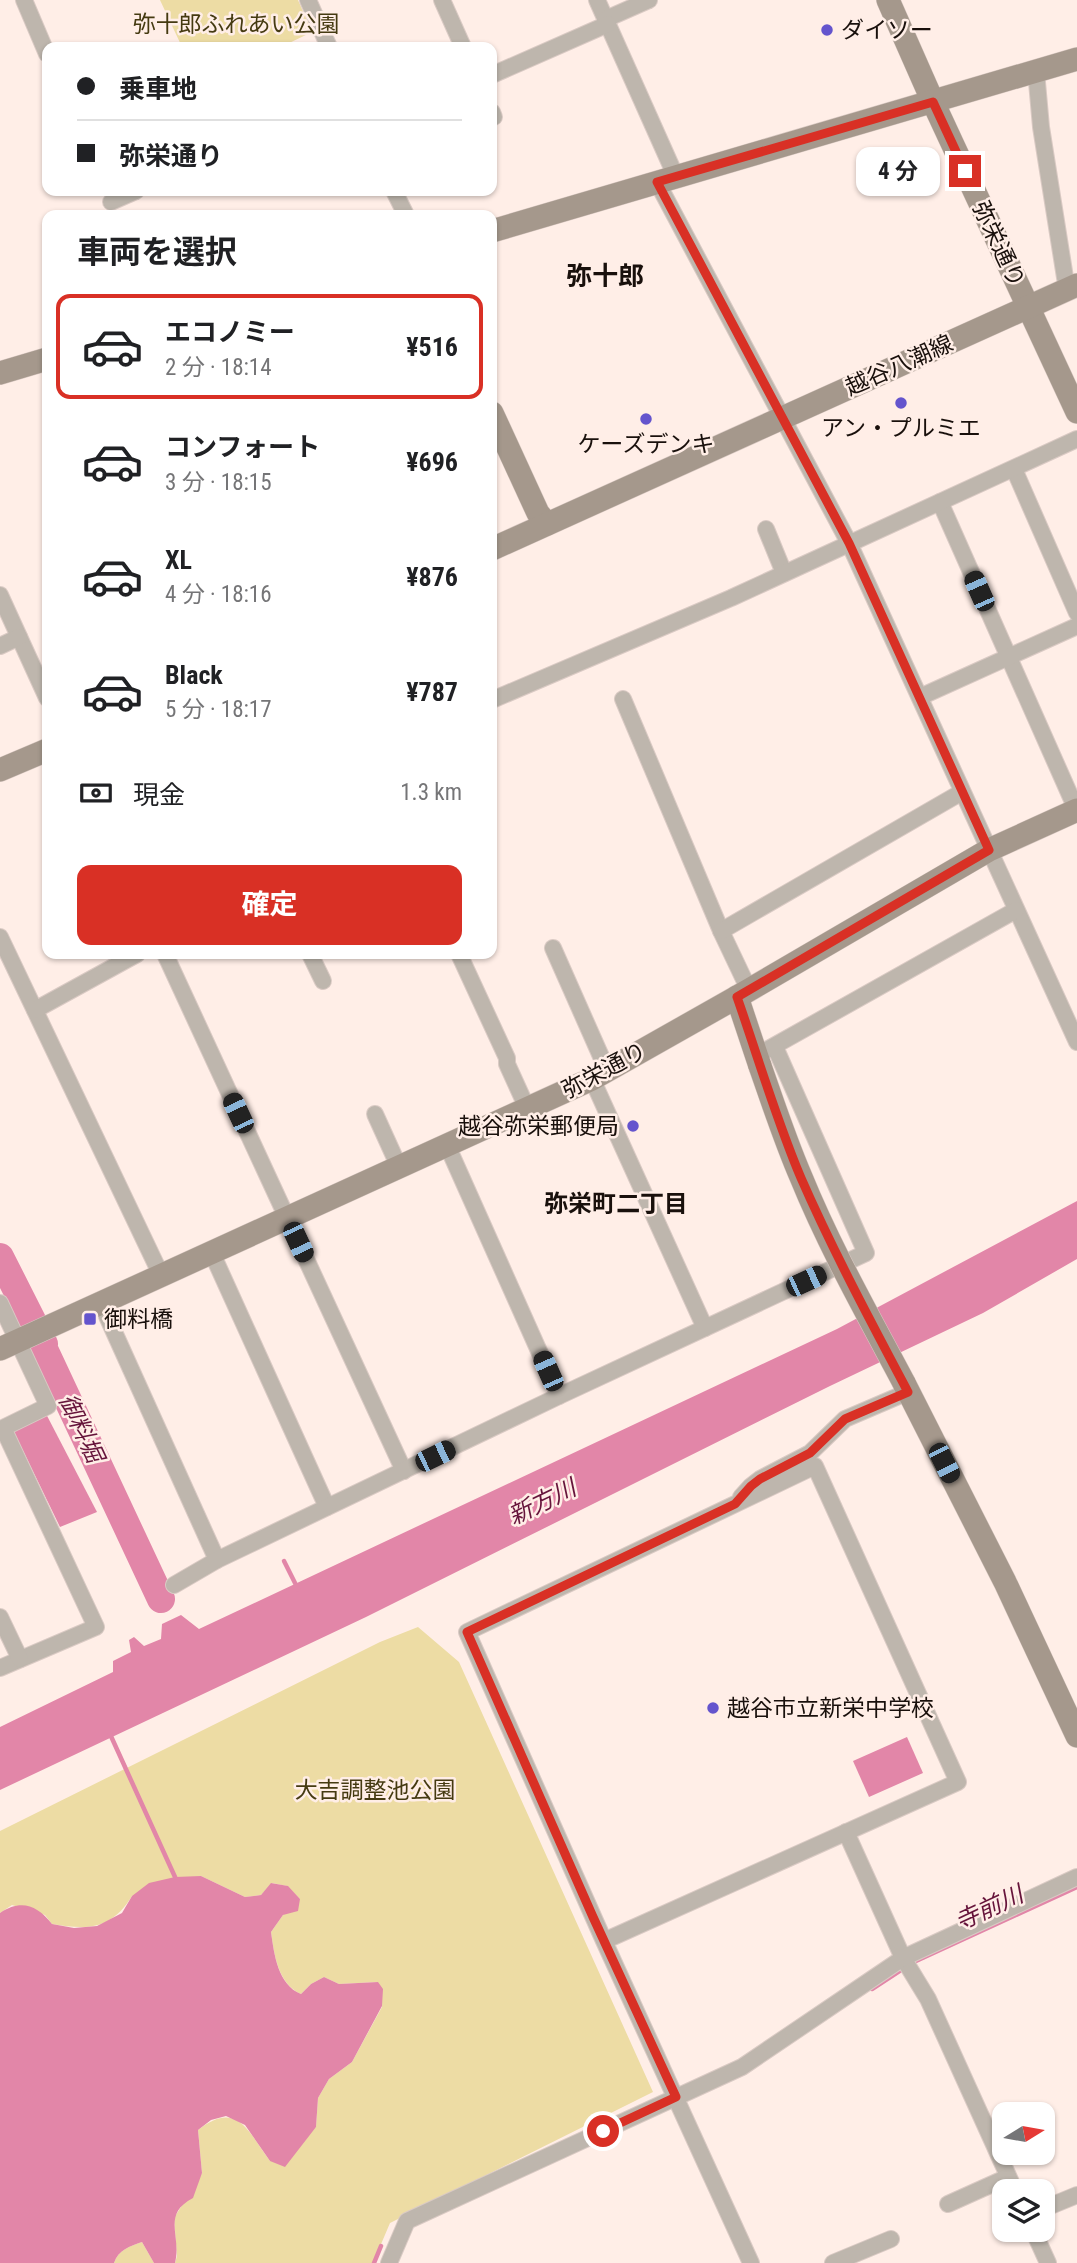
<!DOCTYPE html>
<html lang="ja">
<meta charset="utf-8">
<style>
:root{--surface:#fff;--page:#f6f6f6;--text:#202124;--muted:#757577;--line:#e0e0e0;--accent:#d93025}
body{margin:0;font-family:"Roboto Condensed","Noto Sans JP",sans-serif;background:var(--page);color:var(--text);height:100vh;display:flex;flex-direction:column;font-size:26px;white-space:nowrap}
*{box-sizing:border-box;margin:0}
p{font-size:23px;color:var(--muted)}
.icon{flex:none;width:38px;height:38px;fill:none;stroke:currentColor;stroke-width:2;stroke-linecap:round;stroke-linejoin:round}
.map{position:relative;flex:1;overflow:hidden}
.side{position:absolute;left:42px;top:210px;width:455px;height:749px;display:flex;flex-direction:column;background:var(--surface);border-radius:14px;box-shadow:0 2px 5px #0004}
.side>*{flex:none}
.guide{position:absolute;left:42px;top:42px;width:455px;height:154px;border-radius:14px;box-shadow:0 2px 5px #0004;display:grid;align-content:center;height:154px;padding:0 35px;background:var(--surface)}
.needle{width:46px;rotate:79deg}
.fabs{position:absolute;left:992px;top:2102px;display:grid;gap:14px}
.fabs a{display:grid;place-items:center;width:63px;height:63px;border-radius:14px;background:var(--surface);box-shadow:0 2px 5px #0004;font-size:35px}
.end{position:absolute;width:32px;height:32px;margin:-16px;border:9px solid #d93025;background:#fff;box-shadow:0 0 0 4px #fff}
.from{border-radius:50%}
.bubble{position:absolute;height:49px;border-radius:14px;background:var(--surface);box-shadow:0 2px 5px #0004;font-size:23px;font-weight:700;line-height:49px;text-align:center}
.car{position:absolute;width:21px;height:42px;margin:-21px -10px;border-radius:9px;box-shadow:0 0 5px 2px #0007;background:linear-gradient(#222 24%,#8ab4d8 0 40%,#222 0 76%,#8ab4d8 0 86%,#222 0)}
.guide b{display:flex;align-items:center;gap:24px;height:66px;font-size:26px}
.guide b+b{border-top:2px solid var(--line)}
.guide i{width:18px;height:18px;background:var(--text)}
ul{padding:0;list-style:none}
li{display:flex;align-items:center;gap:21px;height:105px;margin:0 14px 10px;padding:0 21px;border:4px solid transparent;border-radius:14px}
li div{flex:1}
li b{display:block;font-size:26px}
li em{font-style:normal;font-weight:700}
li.selected{border-color:var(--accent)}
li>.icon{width:63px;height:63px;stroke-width:1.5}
h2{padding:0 35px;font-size:32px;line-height:84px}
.pay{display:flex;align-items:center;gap:18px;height:77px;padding:0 35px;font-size:26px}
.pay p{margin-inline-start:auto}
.cta{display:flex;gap:14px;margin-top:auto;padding:14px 35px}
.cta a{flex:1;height:80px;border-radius:14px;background:var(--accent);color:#fff;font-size:28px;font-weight:700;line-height:80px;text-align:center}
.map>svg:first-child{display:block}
.green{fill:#eddca4}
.water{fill:#e286a8}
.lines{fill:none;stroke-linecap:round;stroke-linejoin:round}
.stream{stroke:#e286a8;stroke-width:4.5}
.river{stroke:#e286a8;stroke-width:28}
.street-casing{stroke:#dacac4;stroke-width:18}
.secondary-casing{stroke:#dacac4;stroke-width:24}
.street{stroke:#beb6ad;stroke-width:16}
.secondary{stroke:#a5988c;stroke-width:23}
.secondary-bridge-casing{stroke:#dacac4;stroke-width:24;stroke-linecap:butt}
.secondary-bridge{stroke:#a5988c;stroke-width:23}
.route{stroke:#d93025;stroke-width:9}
.poi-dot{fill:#6454cd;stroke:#ffeee7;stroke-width:2.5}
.labels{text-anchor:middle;stroke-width:5;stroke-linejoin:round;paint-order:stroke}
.park-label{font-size:23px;fill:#453a11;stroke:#ffeee7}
.poi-label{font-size:23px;fill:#19100c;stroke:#ffeee7;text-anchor:start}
.street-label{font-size:23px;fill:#19100c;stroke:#ffeee7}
.neighbourhood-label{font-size:24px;font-weight:bold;fill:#19100c;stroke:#ffeee7}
.water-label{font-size:24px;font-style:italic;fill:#66143b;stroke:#ffeee7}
.quarter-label{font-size:26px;font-weight:bold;fill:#19100c;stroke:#ffeee7}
</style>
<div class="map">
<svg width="1077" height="2263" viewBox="0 0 1077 2263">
<rect width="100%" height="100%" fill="#ffeee7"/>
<g class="green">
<polygon points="160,0 298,0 312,32 281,47 182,47"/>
<path d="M418,1627L459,1662L653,2092L390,2223L373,2263H175L177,2256L174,2218L202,2173L198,2130C238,2099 248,2132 270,2161L316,2127L318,2098L329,2079L352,2062L382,2007L378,1982L339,1984L324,1977L311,1984L301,1994C278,1984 274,1954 271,1932L283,1915L300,1899L287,1886L272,1883L261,1895L245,1897L201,1876L132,1896C111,1930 88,1930 52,1924L45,1915L12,1905L0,1913V1831L380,1642Z"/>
<path d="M142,2242L154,2263H114C118,2250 130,2246 142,2242Z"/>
</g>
<g class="water">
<polygon points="1077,1201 1077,1259 983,1313 830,1386 366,1617 0,1790 0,1727 113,1672 113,1661 131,1652 129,1640 134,1637 144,1646 161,1639 162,1624 181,1615 199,1629 837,1329"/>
<polygon points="44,1410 97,1512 60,1527 11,1426"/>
<polygon points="907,1737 923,1773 869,1797 853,1761"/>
<path d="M201,1876L245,1897L261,1895L271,1883L288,1886L300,1899L298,1911L283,1915L271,1932C274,1954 278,1985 301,1994L311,1984L324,1977L339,1984L378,1982L383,1989L382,2006L352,2062L329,2079L318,2098L316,2127L285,2167L270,2161L245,2125L226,2116L211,2120L198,2130L202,2173L193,2198C161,2215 182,2235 175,2263H154L142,2242C130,2246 118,2250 114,2263H0V1913C21,1899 37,1905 52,1924L74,1928L97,1926L122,1913L132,1896L149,1883L175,1877Z"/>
</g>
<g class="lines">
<g class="stream">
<polyline points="284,1561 298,1589"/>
<polyline points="110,1734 175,1877"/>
<polyline points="916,1961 1077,1887"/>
<polyline points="872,1989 901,1970"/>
<polyline points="374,2263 381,2246"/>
</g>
<polyline class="river" points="0,1257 44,1344 43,1347 161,1599"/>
<defs>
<g id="street">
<polyline points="24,0 47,54"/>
<polyline points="308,0 329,47"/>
<polyline points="442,0 463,47"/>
<polyline points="597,0 676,177"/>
<polyline points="606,19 649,0"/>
<polyline points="1036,71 1041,127 1067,290"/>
<polyline points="492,75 608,24"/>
<polyline points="492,112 494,117"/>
<polyline points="657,182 849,543 1077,1042"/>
<polyline points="394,191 406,215"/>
<polyline points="111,202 136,191"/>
<polyline points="1014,469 1077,613"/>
<polyline points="940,502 1077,811"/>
<polyline points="766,529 784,573"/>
<polyline points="0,595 47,698"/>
<polyline points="0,646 19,637"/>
<polyline points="920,697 1077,626"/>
<polyline points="623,699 721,931 749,990"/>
<polyline points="492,700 731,598 1077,439"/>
<polyline points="721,931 962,792"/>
<polyline points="0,937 161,1275"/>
<polyline points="553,948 607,1070"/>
<polyline points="165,954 404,1471"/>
<polyline points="310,954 323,981"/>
<polyline points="459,954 507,1058 507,1064 527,1108"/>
<polyline points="35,1010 137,954"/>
<polyline points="765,1051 1016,910"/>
<polyline points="592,1079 705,1328"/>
<polyline points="375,1114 399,1167"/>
<polyline points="447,1145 559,1396"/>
<polyline points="211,1251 327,1507"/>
<polyline points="0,1303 48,1406 3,1428 96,1627 0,1668"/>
<polyline points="101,1303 217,1560"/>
<polyline points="741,1497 751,1486 760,1479 810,1453 845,1419 908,1392"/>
<polyline points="174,1585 217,1560 559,1396 866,1253 775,1047"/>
<polyline points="0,1617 20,1659"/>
<polyline points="846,1832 903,1958 928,1999 1015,2191"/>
<polyline points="604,1941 958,1782 815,1466 467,1632 604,1941 751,2263"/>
<polyline points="948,2204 1008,2177"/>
<polyline points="1043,2209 1077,2195"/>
<polyline points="1033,2230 1048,2263"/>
<polyline points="389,2263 407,2221 742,2067 903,1958 1077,1877"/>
<polyline points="833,2263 891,2239"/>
</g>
<g id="secondary">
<polyline points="888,0 933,102 1077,412"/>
<polyline points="492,231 1077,59"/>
<polyline points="0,373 47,359"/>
<polyline points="492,413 538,513 547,524"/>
<polyline points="492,549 1077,285"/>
<polyline points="0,770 47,750"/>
<polyline points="737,997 760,1066"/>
<polyline points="0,1349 592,1079 737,997 989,850 1077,810"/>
<polyline points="904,1383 1005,1582 1077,1736"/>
</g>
</defs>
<use href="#street" class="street-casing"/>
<use href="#secondary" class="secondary-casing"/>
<use href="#street" class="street"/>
<use href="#secondary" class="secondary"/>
<defs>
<path id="secondary-bridge" d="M760,1066C773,1103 785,1140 801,1177C830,1248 868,1315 904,1383"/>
</defs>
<use href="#secondary-bridge" class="secondary-bridge-casing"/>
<use href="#secondary-bridge" class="secondary-bridge"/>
</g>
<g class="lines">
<path class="route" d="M603,2131L676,2097L593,1917L467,1632L735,1504L751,1486L760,1479L810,1453L845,1419L908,1392C871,1322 833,1251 801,1178C776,1119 758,1057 737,997L989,850L849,543L657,182L933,102L965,171"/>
</g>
<g class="poi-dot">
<circle cx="827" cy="30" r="7"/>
<circle cx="901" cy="403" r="7"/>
<circle cx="646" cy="419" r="7"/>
<circle cx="633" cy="1126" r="7"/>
<rect x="83" y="1312" width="14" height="14" rx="3.5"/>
<circle cx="713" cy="1708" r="7"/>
</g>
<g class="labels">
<g class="park-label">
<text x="236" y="32">弥十郎ふれあい公園</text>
<text x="375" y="1798">大吉調整池公園</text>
</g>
<g class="poi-label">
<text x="841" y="38">ダイソー</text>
<text x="901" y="436" text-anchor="middle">アン・プルミエ</text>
<text x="646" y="452" text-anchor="middle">ケーズデンキ</text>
<text x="619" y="1134" text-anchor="end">越谷弥栄郵便局</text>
<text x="104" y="1327">御料橋</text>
<text x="727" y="1716">越谷市立新栄中学校</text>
</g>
<g class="street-label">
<text transform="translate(999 244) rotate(65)" y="8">弥栄通り</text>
<text transform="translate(899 365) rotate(-24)" y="8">越谷八潮線</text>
<text transform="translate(604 1070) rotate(-28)" y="8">弥栄通り</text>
</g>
<g class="neighbourhood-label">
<text x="616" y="1212">弥栄町二丁目</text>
</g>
<g class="water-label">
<text transform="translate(81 1428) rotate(65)" y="8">御料堀</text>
<text transform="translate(542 1502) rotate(-26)" y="8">新方川</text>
<text transform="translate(989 1908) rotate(-25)" y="8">寺前川</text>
</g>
<g class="quarter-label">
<text x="605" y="285">弥十郎</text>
</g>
</g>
</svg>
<div class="fabs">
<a><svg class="needle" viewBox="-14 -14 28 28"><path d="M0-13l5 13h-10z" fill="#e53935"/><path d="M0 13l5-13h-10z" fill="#757577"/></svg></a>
<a><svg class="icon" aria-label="layers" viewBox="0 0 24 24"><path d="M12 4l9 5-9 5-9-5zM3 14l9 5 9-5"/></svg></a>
</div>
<i class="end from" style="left:603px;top:2131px"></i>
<i class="end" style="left:965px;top:171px"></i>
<div class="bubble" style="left:856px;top:147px;width:84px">4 分</div>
<i class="car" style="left:979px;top:591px;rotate:336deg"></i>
<i class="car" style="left:238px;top:1113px;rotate:335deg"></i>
<i class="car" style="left:298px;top:1242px;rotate:155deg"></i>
<i class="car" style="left:806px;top:1281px;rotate:65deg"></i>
<i class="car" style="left:548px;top:1371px;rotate:336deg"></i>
<i class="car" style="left:435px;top:1456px;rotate:64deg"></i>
<i class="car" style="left:944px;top:1463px;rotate:153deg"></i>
<div class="guide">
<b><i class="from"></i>乗車地</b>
<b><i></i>弥栄通り</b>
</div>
<section class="side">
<h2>車両を選択</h2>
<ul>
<li class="selected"><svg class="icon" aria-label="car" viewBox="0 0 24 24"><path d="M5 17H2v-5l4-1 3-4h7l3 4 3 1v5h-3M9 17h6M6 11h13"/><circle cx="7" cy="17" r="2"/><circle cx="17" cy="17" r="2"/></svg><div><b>エコノミー</b><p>2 分 · 18:14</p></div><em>¥516</em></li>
<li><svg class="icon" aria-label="car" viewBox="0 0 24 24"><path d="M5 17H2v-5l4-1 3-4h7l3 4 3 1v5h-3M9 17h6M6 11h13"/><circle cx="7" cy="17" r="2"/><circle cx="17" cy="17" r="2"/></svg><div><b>コンフォート</b><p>3 分 · 18:15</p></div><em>¥696</em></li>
<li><svg class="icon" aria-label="car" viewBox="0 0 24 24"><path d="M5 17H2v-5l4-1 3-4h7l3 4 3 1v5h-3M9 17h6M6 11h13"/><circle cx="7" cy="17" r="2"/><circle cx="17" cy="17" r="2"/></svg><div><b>XL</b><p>4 分 · 18:16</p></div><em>¥876</em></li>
<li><svg class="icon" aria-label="car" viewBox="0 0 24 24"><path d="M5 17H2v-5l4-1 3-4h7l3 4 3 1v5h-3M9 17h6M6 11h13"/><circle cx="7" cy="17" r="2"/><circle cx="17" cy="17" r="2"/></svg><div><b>Black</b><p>5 分 · 18:17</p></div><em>¥787</em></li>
</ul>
<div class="pay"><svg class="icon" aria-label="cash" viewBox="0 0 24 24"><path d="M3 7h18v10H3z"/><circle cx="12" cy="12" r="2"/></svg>現金<p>1.3 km</p></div>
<div class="cta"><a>確定</a></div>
</section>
</div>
